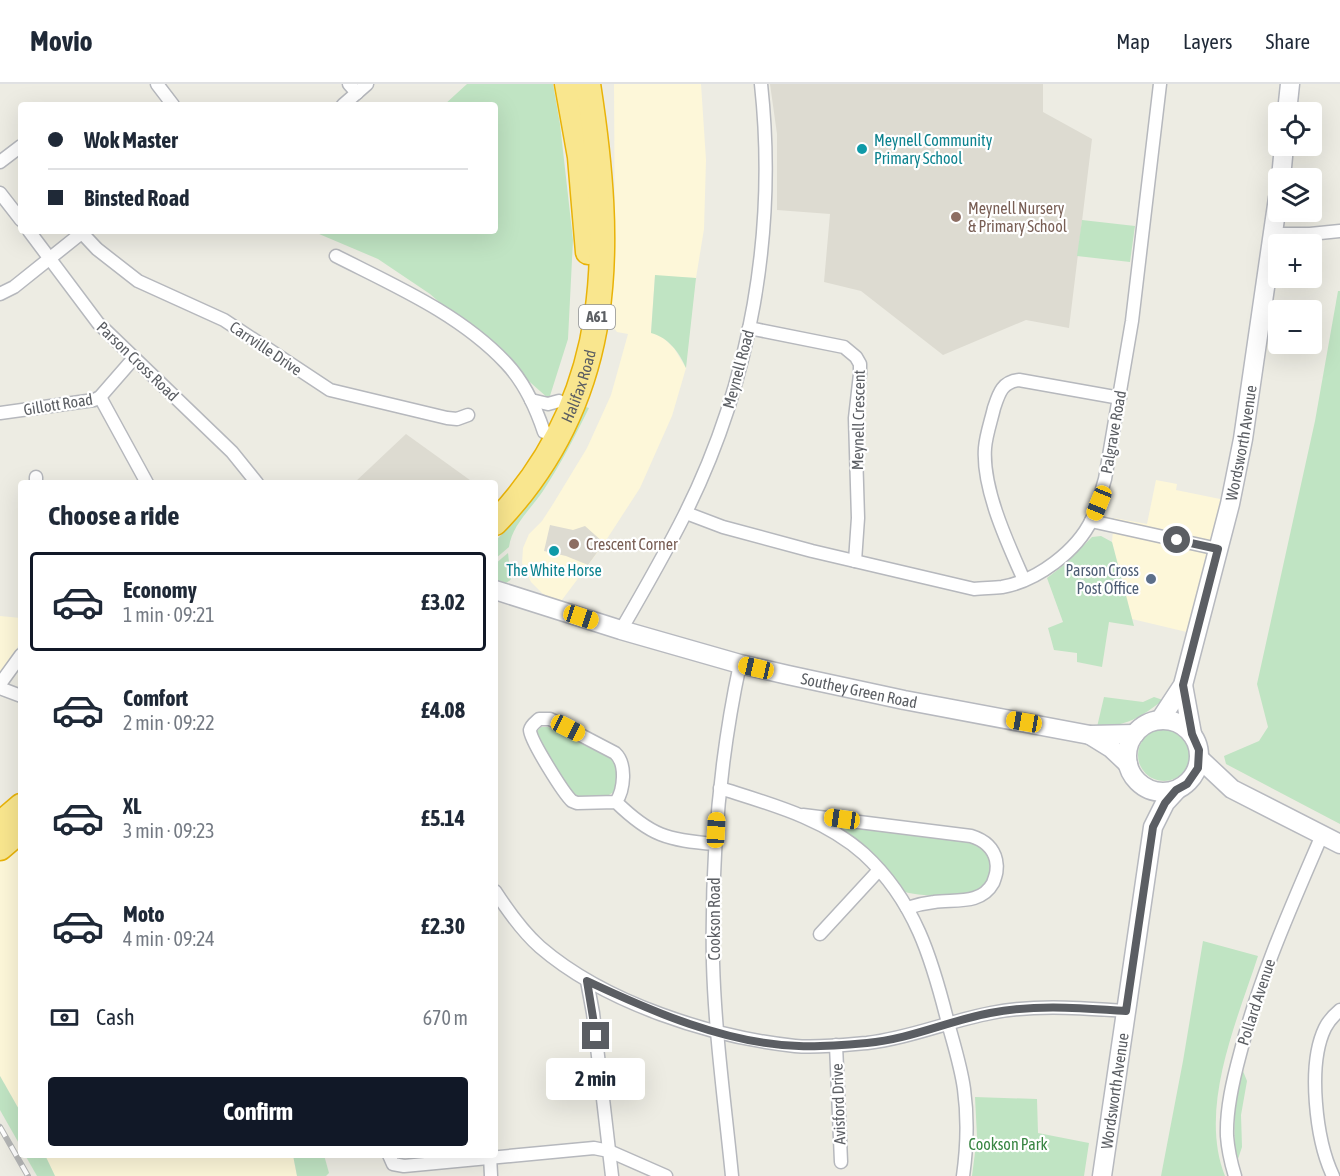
<!DOCTYPE html>
<meta charset="utf-8">
<style>
:root{--surface:#fff;--page:#f2f2f3;--text:#1f2937;--muted:#747a83;--line:#e0e1e3;--accent:#111827}
body{margin:0;font-family:"Asap Condensed",sans-serif;background:var(--page);color:var(--text);height:100vh;display:flex;flex-direction:column;font-size:22px;white-space:nowrap}
*{box-sizing:border-box;margin:0}
p{font-size:20px;color:var(--muted)}
.icon{flex:none;width:33px;height:33px;fill:none;stroke:currentColor;stroke-width:2;stroke-linecap:round;stroke-linejoin:round}
.map{position:relative;flex:1;overflow:hidden}
.side{position:absolute;left:18px;top:396px;width:480px;height:678px;display:flex;flex-direction:column;background:var(--surface);border-radius:6px;box-shadow:0 6px 24px #0002}
.side>*{flex:none}
.banner{position:absolute;left:18px;top:18px;width:480px;height:132px;border-radius:6px;box-shadow:0 6px 24px #0002;display:grid;align-content:center;height:132px;padding:0 30px;background:var(--surface)}
.fabs{position:absolute;left:1268px;top:18px;display:grid;gap:12px}
.fabs a{display:grid;place-items:center;width:54px;height:54px;border-radius:6px;background:var(--surface);box-shadow:0 6px 24px #0002;font-size:30px}
.end{position:absolute;width:27px;height:27px;margin:-14px;border:8px solid #5b5e63;background:#fff;box-shadow:0 0 0 3px #fff}
.from{border-radius:50%}
.bubble{position:absolute;height:42px;border-radius:6px;background:var(--surface);box-shadow:0 6px 24px #0002;font-size:20px;font-weight:700;line-height:42px;text-align:center}
.car{position:absolute;width:18px;height:36px;margin:-18px -9px;border-radius:8px;box-shadow:0 0 4px 2px #0007;background:linear-gradient(#f5c518 24%,#345 0 40%,#f5c518 0 76%,#345 0 86%,#f5c518 0)}
.banner b{display:flex;align-items:center;gap:21px;height:57px;font-size:22px}
.banner b+b{border-top:2px solid var(--line)}
.banner i{width:15px;height:15px;background:var(--text)}
ul{padding:0;list-style:none}
li{display:flex;align-items:center;gap:18px;height:99px;margin:0 12px 9px;padding:0 18px;border:3px solid transparent;border-radius:6px}
li div{flex:1}
li b{display:block;font-size:22px}
li em{font-style:normal;font-weight:700}
li.current{border-color:var(--accent)}
li>.icon{width:54px;height:54px;stroke-width:1.5}
h2{padding:0 30px;font-size:27px;line-height:72px}
.pay{display:flex;align-items:center;gap:15px;height:66px;padding:0 30px;font-size:22px}
.pay p{margin-inline-start:auto}
.action{display:flex;gap:12px;margin-top:auto;padding:12px 30px}
.action a{flex:1;height:69px;border-radius:6px;background:var(--accent);color:#fff;font-size:24px;font-weight:700;line-height:69px;text-align:center}
header{display:flex;align-items:center;gap:36px;box-sizing:border-box;height:84px;padding:0 30px;background:var(--surface);border-bottom:2px solid var(--line)}
header strong{font-size:28px}
nav{display:flex;gap:33px;margin-inline-start:auto;font-size:21px}
.map>svg:first-child{display:block}
.commercial{fill:#fdf7d9}
.education{fill:#dddbd1}
.green{fill:#c0e4c3}
.lines{fill:none;stroke-linecap:round;stroke-linejoin:round}
.street-casing{stroke:#b6b8bd;stroke-width:15}
.secondary-casing{stroke:#b7b9bf;stroke-width:21}
.highway-casing{stroke:#e9b308;stroke-width:27}
.street{stroke:#fff;stroke-width:12}
.secondary{stroke:#fff;stroke-width:18}
.highway{stroke:#f9e68e;stroke-width:24}
.rail-casing{stroke:#b4b5b5;stroke-width:6}
.rail{stroke:#fff;stroke-width:4;stroke-dasharray:11;stroke-linecap:butt}
.route{stroke:#5b5e63;stroke-width:8}
.culture-dot{fill:#0f9aa8;stroke:#fff;stroke-width:2}
.education-dot{fill:#8d6e63;stroke:#fff;stroke-width:2}
.service-dot{fill:#5c6f8a;stroke:#fff;stroke-width:2}
.labels{text-anchor:middle;stroke-width:4.5;stroke-linejoin:round;paint-order:stroke}
.shield{fill:#fff;stroke:#8c8e92;stroke-width:1.5}
.shield-label{font-size:15px;font-weight:bold;fill:#5b5e63}
.culture-label{font-size:16px;fill:#0d838f;stroke:#fff;text-anchor:start}
.education-label{font-size:16px;fill:#785e54;stroke:#fff;text-anchor:start}
.street-label{font-size:16px;fill:#5b5e63;stroke:#fff}
.service-label{font-size:16px;fill:#4e5e75;stroke:#fff;text-anchor:end}
.park-label{font-size:16px;fill:#388542;stroke:#fff}
</style>
<header>
<strong>Movio</strong>
<nav><a>Map</a><a>Layers</a><a>Share</a></nav>
</header>
<div class="map">
<svg width="1340" height="1092" viewBox="0 0 1340 1092">
<rect width="100%" height="100%" fill="#edece3"/>
<g class="commercial">
<polygon points="614,0 701,0 706,76 704,145 696,194 655,192 651,248 660,251 674,264 686,284 672,332 640,404 603,461 559,520 542,509 531,498 522,479 523,464 529,450 542,437 553,420 587,364 611,311 628,250 617,248 609,238 615,171"/>
<polygon points="1156,396 1177,400 1176,406 1225,416 1191,549 1132,535 1112,458 1114,434 1147,440"/>
<polygon points="0,532 21,534 21,556 9,580 0,591"/>
<polygon points="21,762 21,1029 0,992 0,777"/>
<polygon points="45,1071 293,1071 297,1092 55,1092"/>
</g>
<g class="education">
<polygon points="770,0 1043,0 1043,28 1092,55 1069,244 1026,236 943,271 861,207 824,198 830,130 777,126 777,50"/>
<polygon points="406,350 474,399 354,399"/>
<polygon points="550,441 573,446 585,442 604,459 588,481 566,472 544,467"/>
</g>
<g class="green">
<polygon points="467,0 553,0 560,40 573,156 568,255 549,315 430,210 378,175 312,147 495,147 495,21 444,21"/>
<polygon points="1082,136 1135,142 1130,178 1077,172"/>
<path d="M655,191L696,194L686,284C679,268 669,254 651,249Z"/>
<polygon points="1338,207 1340,207 1340,740 1226,680 1224,672 1259,657 1268,643 1257,600 1315,337"/>
<path d="M586,323L589,324C575,352 561,380 543,407C531,425 512,441 509,463L495,475V457C535,420 563,372 586,323Z"/>
<polygon points="1101,452 1112,458 1134,542 1109,538 1102,583 1077,578 1077,569 1054,566 1048,544 1063,538 1047,494 1064,481 1092,453"/>
<path d="M508,469L511,495C506,501 502,500 495,497V480Z"/>
<path d="M1104,613L1143,618L1154,613L1163,616C1140,634 1126,642 1097,643Z"/>
<polygon points="541,643 548,643 612,675 617,682 617,706 604,714 577,715 570,711 536,654 537,647"/>
<circle cx="1164" cy="671" r="26"/>
<path d="M831,738L969,757C973,758 979,759 982,762C1000,775 990,806 970,810C955,814 921,812 905,808L829,741Z"/>
<path d="M1203,857L1258,872C1237,937 1198,1024 1225,1092H1161L1183,977Z"/>
<path d="M1241,982L1247,997L1241,1031L1242,1063L1236,1081C1233,1047 1234,1015 1241,982Z"/>
<polygon points="0,992 21,1029 21,1063 0,1026"/>
<polygon points="975,1013 1037,1015 1038,1049 1089,1059 1084,1092 972,1092 977,1053"/>
<polygon points="25,1071 45,1071 55,1092 37,1092"/>
<polygon points="293,1071 324,1071 329,1089 326,1092 297,1092"/>
</g>
<g class="lines">
<defs>
<g id="street">
<polyline points="157,0 173,21"/>
<polyline points="349,0 357,9"/>
<polyline points="343,21 367,0"/>
<polyline points="0,78 21,62"/>
<polyline points="0,109 21,136"/>
<polyline points="29,147 98,239 232,368 257,399"/>
<polyline points="82,149 97,165 138,197 224,236 330,306 447,334 457,335 468,331"/>
<polyline points="1273,150 1310,150 1340,147"/>
<path d="M336,172C395,202 460,230 506,279C524,298 536,324 544,348"/>
<polyline points="0,210 14,203 84,147"/>
<polyline points="749,244 844,263 856,273 860,280 860,290 855,334 858,434 855,477"/>
<polyline points="100,313 147,399"/>
<polyline points="531,316 548,320 559,317"/>
<polyline points="0,329 94,316 100,313 134,274"/>
<polyline points="36,399 36,393"/>
<path d="M686,429L723,443L812,467L974,505C983,504 993,504 1002,503C1037,497 1077,467 1092,435C1098,422 1101,408 1105,395L1132,237L1160,0"/>
<polyline points="1091,437 1218,465"/>
<path d="M1024,496C1008,460 982,405 985,364C986,351 991,337 994,324C999,309 1002,298 1019,296L1120,314"/>
<path d="M621,546C643,508 665,470 685,430C751,298 777,146 761,0"/>
<polyline points="0,600 21,571"/>
<polyline points="0,604 21,612"/>
<path d="M720,704C770,720 824,734 864,770C915,817 932,875 948,939C954,961 961,983 964,1005C968,1034 967,1064 963,1092"/>
<path d="M616,718C624,706 627,680 615,669L550,635H539C536,638 531,641 530,646C530,656 564,710 572,717L577,719L616,718C651,752 667,756 715,760"/>
<path d="M803,731L971,752C984,756 993,763 996,776C998,785 996,791 993,799C981,821 955,815 934,818C925,819 916,821 907,824"/>
<path d="M495,807C508,827 522,847 540,863C605,919 711,953 795,962C818,964 844,961 867,959C910,954 949,937 991,929C1035,920 1081,924 1126,927"/>
<polyline points="820,850 879,786"/>
<polyline points="587,897 593,929 612,1092"/>
<polyline points="836,961 841,1078"/>
<polyline points="389,1071 393,1080 404,1082 594,1064 609,1067 666,1092"/>
<polyline points="490,1071 491,1092"/>
<path d="M732,1092C725,1021 715,950 713,879C711,778 719,678 740,580"/>
<path d="M1235,1092C1231,1079 1228,1066 1227,1052C1226,1025 1233,996 1240,970C1259,894 1291,823 1322,751"/>
<path d="M1333,1092C1316,1056 1307,981 1325,944C1328,938 1334,931 1340,926"/>
</g>
<g id="secondary">
<polyline points="1287,28 1290,0"/>
<polyline points="1281,94 1284,62"/>
<path id="s1" d="M495,506L621,546L740,580L788,591L904,616L1090,651L1135,650"/>
<polyline points="1183,601 1192,650"/>
<circle cx="1163" cy="672" r="36"/>
<path id="s2" d="M1160,636L1183,601L1230,420L1243,355L1278,114"/>
<polyline points="1090,651 1111,664 1128,680"/>
<polyline points="1200,675 1232,705 1340,760"/>
<path id="s3" d="M1102,1092L1153,743L1165,719L1177,706"/>
</g>
<g id="highway">
<polyline points="567,0 580,73 588,168"/>
<path id="s4" d="M495,439C617,312 613,162 588,0"/>
<polyline points="0,740 21,722"/>
<polyline points="0,764 21,746"/>
</g>
</defs>
<use href="#street" class="street-casing"/>
<use href="#secondary" class="secondary-casing"/>
<use href="#highway" class="highway-casing"/>
<use href="#street" class="street"/>
<use href="#secondary" class="secondary"/>
<use href="#highway" class="highway"/>
<defs>
<polyline id="rail" points="0,1043 28,1092"/>
</defs>
<use href="#rail" class="rail-casing"/>
<use href="#rail" class="rail"/>
</g>
<g class="lines">
<path class="route" d="M596,952L587,897C651,927 726,960 799,962C821,963 844,961 867,959C910,955 948,937 990,929C1035,920 1081,924 1126,927L1153,743L1165,719L1176,706L1187,700L1198,684L1199,666L1192,650L1183,601L1218,465L1177,456"/>
</g>
<g class="culture-dot">
<circle cx="862" cy="65" r="6"/>
<circle cx="554" cy="467" r="6"/>
</g>
<g class="education-dot">
<circle cx="956" cy="133" r="6"/>
<circle cx="574" cy="460" r="6"/>
</g>
<circle class="service-dot" cx="1151" cy="495" r="6"/>
<g class="labels">
<rect class="shield" x="579" y="221" width="36" height="24" rx="4.5"/>
<g class="shield-label">
<text x="597" y="238">A61</text>
</g>
<g class="culture-label">
<text x="874" y="62">Meynell Community<tspan x="874" dy="18">Primary School</tspan></text>
<text x="554" y="492" text-anchor="middle">The White Horse</text>
</g>
<g class="education-label">
<text x="968" y="130">Meynell Nursery<tspan x="968" dy="18">&amp; Primary School</tspan></text>
<text x="586" y="466">Crescent Corner</text>
</g>
<g class="street-label">
<text transform="translate(266 264) rotate(34)" y="6">Carrville Drive</text>
<text transform="translate(138 277) rotate(44)" y="6">Parson Cross Road</text>
<text transform="translate(738 285) rotate(-75)" y="6">Meynell Road</text>
<text dy="6" stroke="none"><textPath href="#s4" startOffset="162">Halifax Road</textPath></text>
<text transform="translate(58 320) rotate(-9)" y="6">Gillott Road</text>
<text transform="translate(858 336) rotate(-89)" y="6">Meynell Crescent</text>
<text transform="translate(1113 348) rotate(-80)" y="6">Palgrave Road</text>
<text dy="6" stroke="none"><textPath href="#s2" startOffset="291">Wordsworth Avenue</textPath></text>
<text dy="6" stroke="none"><textPath href="#s1" startOffset="378">Southey Green Road</textPath></text>
<text transform="translate(714 835) rotate(-90)" y="6">Cookson Road</text>
<text transform="translate(1256 918) rotate(-72)" y="6">Pollard Avenue</text>
<text dy="6" stroke="none"><textPath href="#s3" startOffset="86">Wordsworth Avenue</textPath></text>
<text transform="translate(838 1020) rotate(-92)" y="6">Avisford Drive</text>
</g>
<g class="service-label">
<text x="1139" y="492">Parson Cross<tspan x="1139" dy="18">Post Office</tspan></text>
</g>
<g class="park-label">
<text x="1008" y="1066">Cookson Park</text>
</g>
</g>
</svg>
<div class="fabs">
<a><svg class="icon" aria-label="locate" viewBox="0 0 24 24"><circle cx="12" cy="12" r="6"/><path d="M12 2v4M12 18v4M2 12h4M18 12h4"/></svg></a>
<a><svg class="icon" aria-label="layers" viewBox="0 0 24 24"><path d="M12 4l9 5-9 5-9-5zM3 14l9 5 9-5"/></svg></a>
<a>+</a>
<a>−</a>
</div>
<i class="end from" style="left:1177px;top:456px"></i>
<i class="end" style="left:596px;top:952px"></i>
<div class="bubble" style="left:546px;top:974px;width:99px">2 min</div>
<i class="car" style="left:1099px;top:419px;rotate:202deg"></i>
<i class="car" style="left:581px;top:533px;rotate:108deg"></i>
<i class="car" style="left:756px;top:584px;rotate:283deg"></i>
<i class="car" style="left:1024px;top:638px;rotate:280deg"></i>
<i class="car" style="left:568px;top:644px;rotate:117deg"></i>
<i class="car" style="left:842px;top:735px;rotate:278deg"></i>
<i class="car" style="left:716px;top:746px;rotate:3deg"></i>
<div class="banner">
<b><i class="from"></i>Wok Master</b>
<b><i></i>Binsted Road</b>
</div>
<section class="side">
<h2>Choose a ride</h2>
<ul>
<li class="current"><svg class="icon" aria-label="car" viewBox="0 0 24 24"><path d="M5 17H2v-5l4-1 3-4h7l3 4 3 1v5h-3M9 17h6M6 11h13"/><circle cx="7" cy="17" r="2"/><circle cx="17" cy="17" r="2"/></svg><div><b>Economy</b><p>1 min · 09:21</p></div><em>£3.02</em></li>
<li><svg class="icon" aria-label="car" viewBox="0 0 24 24"><path d="M5 17H2v-5l4-1 3-4h7l3 4 3 1v5h-3M9 17h6M6 11h13"/><circle cx="7" cy="17" r="2"/><circle cx="17" cy="17" r="2"/></svg><div><b>Comfort</b><p>2 min · 09:22</p></div><em>£4.08</em></li>
<li><svg class="icon" aria-label="car" viewBox="0 0 24 24"><path d="M5 17H2v-5l4-1 3-4h7l3 4 3 1v5h-3M9 17h6M6 11h13"/><circle cx="7" cy="17" r="2"/><circle cx="17" cy="17" r="2"/></svg><div><b>XL</b><p>3 min · 09:23</p></div><em>£5.14</em></li>
<li><svg class="icon" aria-label="car" viewBox="0 0 24 24"><path d="M5 17H2v-5l4-1 3-4h7l3 4 3 1v5h-3M9 17h6M6 11h13"/><circle cx="7" cy="17" r="2"/><circle cx="17" cy="17" r="2"/></svg><div><b>Moto</b><p>4 min · 09:24</p></div><em>£2.30</em></li>
</ul>
<div class="pay"><svg class="icon" aria-label="cash" viewBox="0 0 24 24"><path d="M3 7h18v10H3z"/><circle cx="12" cy="12" r="2"/></svg>Cash<p>670 m</p></div>
<div class="action"><a>Confirm</a></div>
</section>
</div>
